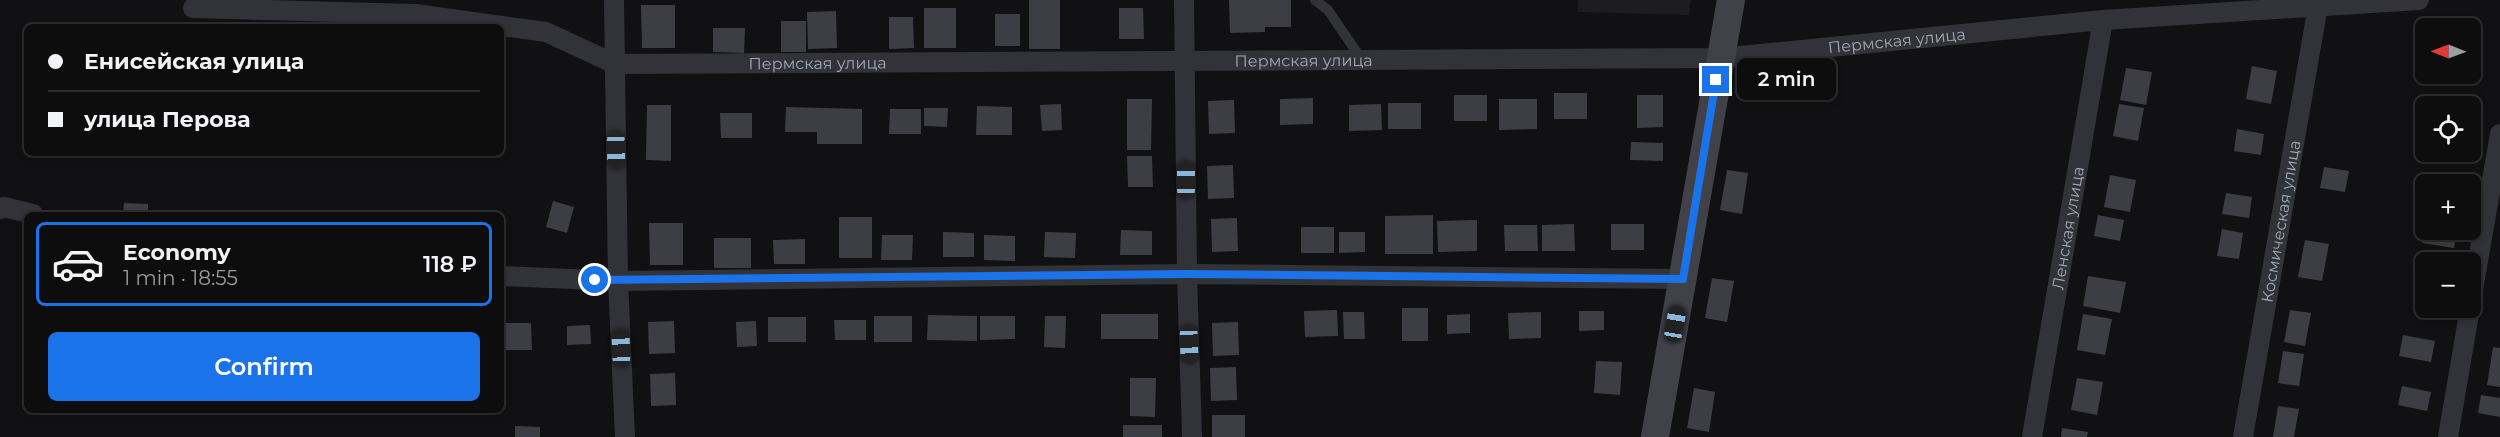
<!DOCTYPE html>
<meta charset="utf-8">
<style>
:root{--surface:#0d0d0e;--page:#1b1b1c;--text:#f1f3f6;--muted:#9a9c9e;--line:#2d2d2e;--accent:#1a73e8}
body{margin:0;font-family:Montserrat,sans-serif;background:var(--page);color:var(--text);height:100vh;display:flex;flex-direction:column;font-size:22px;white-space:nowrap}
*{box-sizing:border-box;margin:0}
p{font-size:20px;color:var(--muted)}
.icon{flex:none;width:33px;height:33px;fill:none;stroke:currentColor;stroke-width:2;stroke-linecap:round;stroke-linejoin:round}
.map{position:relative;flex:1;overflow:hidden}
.details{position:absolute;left:24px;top:212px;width:480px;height:201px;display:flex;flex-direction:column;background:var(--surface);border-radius:9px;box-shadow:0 3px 9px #0003,0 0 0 2px var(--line)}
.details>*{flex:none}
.guide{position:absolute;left:24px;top:24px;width:480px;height:132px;border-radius:9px;box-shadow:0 3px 9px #0003,0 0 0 2px var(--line);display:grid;align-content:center;height:132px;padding:0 24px;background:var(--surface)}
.needle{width:39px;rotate:271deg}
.tools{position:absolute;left:2415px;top:18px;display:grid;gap:12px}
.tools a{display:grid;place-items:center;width:66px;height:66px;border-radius:9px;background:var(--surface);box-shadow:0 3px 9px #0003,0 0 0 2px var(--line);font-size:30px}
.end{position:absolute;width:27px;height:27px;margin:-14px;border:8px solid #1a73e8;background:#fff;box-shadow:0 0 0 3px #fff}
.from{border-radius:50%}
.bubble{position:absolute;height:42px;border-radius:9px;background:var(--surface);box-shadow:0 3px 9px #0003,0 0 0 2px var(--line);font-size:20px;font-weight:600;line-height:42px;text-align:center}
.car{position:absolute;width:18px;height:36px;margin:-18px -9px;border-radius:8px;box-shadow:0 0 4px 2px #0007;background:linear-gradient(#222 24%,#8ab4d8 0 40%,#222 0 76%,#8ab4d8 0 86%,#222 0)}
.guide b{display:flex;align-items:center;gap:21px;height:57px;font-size:22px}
.guide b+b{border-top:2px solid var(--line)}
.guide i{width:15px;height:15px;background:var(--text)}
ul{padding:10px 0 0;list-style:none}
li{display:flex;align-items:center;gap:18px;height:84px;margin:0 12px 9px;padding:0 12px;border:3px solid transparent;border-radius:9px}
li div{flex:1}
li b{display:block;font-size:22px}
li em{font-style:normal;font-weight:600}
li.current{border-color:var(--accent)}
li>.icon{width:54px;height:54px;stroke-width:1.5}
.button{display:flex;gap:12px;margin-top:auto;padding:12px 24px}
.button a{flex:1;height:69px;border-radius:9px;background:var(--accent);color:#fff;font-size:24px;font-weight:600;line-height:69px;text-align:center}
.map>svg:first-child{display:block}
.built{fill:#1d1d20}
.building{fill:#3d3e43}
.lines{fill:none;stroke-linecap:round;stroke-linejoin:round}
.service{stroke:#323338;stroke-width:10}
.minor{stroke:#323338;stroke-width:20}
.secondary{stroke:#404248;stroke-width:28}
.route{stroke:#1a73e8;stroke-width:8}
.labels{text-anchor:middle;stroke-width:4.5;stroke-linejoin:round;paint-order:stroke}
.street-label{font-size:16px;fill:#a2a7b4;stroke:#0c0c0e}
</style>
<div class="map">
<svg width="2500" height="437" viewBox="0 0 2500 437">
<rect width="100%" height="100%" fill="#111113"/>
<polygon class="built" points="1578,0 1691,0 1689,15 1578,12"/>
<g class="building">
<rect x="1029" y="0" width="31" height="49"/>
<polygon points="1229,0 1291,0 1291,27 1265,27 1265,32 1230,33"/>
<polygon points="641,5 675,5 675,48 642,48"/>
<rect x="924" y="8" width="32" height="40"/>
<polygon points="1119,8 1143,8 1144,39 1119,39"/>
<polygon points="836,11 837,48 808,49 807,12"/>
<rect x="995" y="14" width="25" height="32"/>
<polygon points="889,17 913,17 914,48 889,49"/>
<rect x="781" y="21" width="25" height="31"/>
<polygon points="713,28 745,28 744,53 713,52"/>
<polygon points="2252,66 2277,71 2271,104 2246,99"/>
<polygon points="2126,68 2152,72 2146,105 2120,100"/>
<rect x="1554" y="93" width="33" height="26"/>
<rect x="1454" y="95" width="33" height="26"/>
<polygon points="1637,95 1663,95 1663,127 1637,128"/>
<polygon points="1313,98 1313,124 1280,125 1280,99"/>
<polygon points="1127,99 1152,99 1151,150 1127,150"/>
<polygon points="1499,99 1537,99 1537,129 1499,130"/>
<polygon points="1234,100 1235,133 1209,134 1208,101"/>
<rect x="1388" y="103" width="33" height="26"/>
<polygon points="1061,104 1062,130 1042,131 1040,105"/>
<polygon points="1381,104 1382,130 1349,131 1349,105"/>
<polygon points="2119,104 2144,108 2138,141 2113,136"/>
<polygon points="647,105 671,105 671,161 646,160"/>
<polygon points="977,106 1012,107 1012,135 976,135"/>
<polygon points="786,107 862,109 862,144 817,144 817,132 785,132"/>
<polygon points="924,108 948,108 947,127 924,126"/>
<polygon points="890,109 921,109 921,134 889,134"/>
<polygon points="720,113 752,113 752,138 721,138"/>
<polygon points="2237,129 2264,134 2261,155 2234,151"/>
<polygon points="1631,142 1663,143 1663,161 1630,160"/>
<polygon points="2442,152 2468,152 2467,161 2441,157"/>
<polygon points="1127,156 1152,156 1153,187 1128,187"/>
<polygon points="1233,165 1234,198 1208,199 1207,166"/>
<polygon points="2324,167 2349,171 2345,192 2320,188"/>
<polygon points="1727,170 1748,173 1742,214 1720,210"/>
<polygon points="2110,175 2136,180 2130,212 2104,207"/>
<polygon points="2226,193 2252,197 2249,218 2222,214"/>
<polygon points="553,201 574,207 567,233 546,227"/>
<polygon points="124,203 148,204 148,214 123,214"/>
<rect x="256" y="212" width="25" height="2"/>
<polygon points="1433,215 1433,254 1385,254 1385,216"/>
<polygon points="2098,215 2124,220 2120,241 2094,236"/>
<rect x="839" y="217" width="33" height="41"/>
<polygon points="1237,218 1238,251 1212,252 1211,219"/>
<polygon points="1477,220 1477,251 1438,252 1437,221"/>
<polygon points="649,223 683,223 683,265 650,265"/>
<polygon points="1574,224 1575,251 1542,251 1542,225"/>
<rect x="1611" y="224" width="33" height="26"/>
<polygon points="1504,225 1537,225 1538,251 1505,251"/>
<rect x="1301" y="227" width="33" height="26"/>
<polygon points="2222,229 2243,233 2239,259 2217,256"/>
<polygon points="1121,230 1152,231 1152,255 1120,255"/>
<polygon points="2424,230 2457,230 2454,248 2422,243"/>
<polygon points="943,232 974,233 974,257 943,257"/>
<polygon points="1045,232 1076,233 1075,258 1044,257"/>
<polygon points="1339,232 1365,232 1365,252 1339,253"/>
<polygon points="882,235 913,235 912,260 881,260"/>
<polygon points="984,235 1015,236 1015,261 984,260"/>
<rect x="714" y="238" width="37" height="30"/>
<polygon points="805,239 805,264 774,264 773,240"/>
<polygon points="2305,240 2329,244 2322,281 2298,277"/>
<polygon points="2424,275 2426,275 2426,299 2420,298"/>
<polygon points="2088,276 2126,282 2120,313 2083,306"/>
<polygon points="1712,278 1734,281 1727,322 1705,318"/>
<rect x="1402" y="308" width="26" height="33"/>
<polygon points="1337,310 1338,336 1305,337 1304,311"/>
<polygon points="2290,310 2311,313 2305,346 2284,342"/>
<polygon points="1579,311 1604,311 1604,330 1579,331"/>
<polygon points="1343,312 1364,312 1365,339 1344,339"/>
<polygon points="1541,312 1541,338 1509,339 1508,313"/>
<rect x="1101" y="314" width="57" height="25"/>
<polygon points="1470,314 1470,333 1447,334 1447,315"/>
<polygon points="2083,314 2112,319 2105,355 2077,350"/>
<polygon points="928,315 977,316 977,341 927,340"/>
<rect x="874" y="316" width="38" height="26"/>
<polygon points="980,316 1015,316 1015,339 980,340"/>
<polygon points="1045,316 1066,316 1065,348 1044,347"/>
<rect x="768" y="317" width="38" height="25"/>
<polygon points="834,320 866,320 866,340 835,340"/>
<polygon points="674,321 675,353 649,354 648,322"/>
<polygon points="756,321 757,346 737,347 736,322"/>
<polygon points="1238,322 1239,355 1213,356 1212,323"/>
<polygon points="501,323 531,323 532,350 501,350"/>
<polygon points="590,325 591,344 567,345 567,326"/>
<polygon points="2403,335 2435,341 2431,362 2399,356"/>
<polygon points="2493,347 2500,348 2500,387 2487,385"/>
<polygon points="2283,351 2304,354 2299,386 2278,383"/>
<polygon points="1596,361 1622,362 1620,395 1594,393"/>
<polygon points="1236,367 1237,400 1211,401 1210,368"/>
<polygon points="675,373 676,405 651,406 650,374"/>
<polygon points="1130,378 1156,378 1155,417 1130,416"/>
<polygon points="2077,378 2103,382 2097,415 2071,410"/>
<polygon points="2402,386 2431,392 2427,411 2398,405"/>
<polygon points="1694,388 1715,392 1709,432 1687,428"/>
<polygon points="2481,395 2500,398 2500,417 2478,413"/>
<polygon points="2278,406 2299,409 2294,437 2273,437"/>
<rect x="1212" y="415" width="33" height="22"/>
<rect x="1123" y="425" width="39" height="12"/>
<polygon points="515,426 540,427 540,437 515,437"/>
<polygon points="2062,428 2088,432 2087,437 2061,437"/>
</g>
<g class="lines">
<polyline class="service" points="1315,0 1328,10 1362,60"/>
<g class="minor">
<polyline points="614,0 618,281 625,437"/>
<polyline points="1184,0 1187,274 1192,437"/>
<path id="s1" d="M193,8L415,14L546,32L615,64L1720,58L2103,20L2419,0"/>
<polyline points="0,209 4,207 33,214"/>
<polyline points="501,276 618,281 1187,274 1683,279"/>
<polyline points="2470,307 2500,134"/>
<path id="s2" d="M2032,437L2103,20"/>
<path id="s3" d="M2243,437L2318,6"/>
<polyline points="2448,437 2470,308"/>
</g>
<polyline class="secondary" points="1655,437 1731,0"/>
</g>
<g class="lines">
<polyline class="route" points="595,280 1187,274 1683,279 1716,80"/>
</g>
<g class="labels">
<g class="street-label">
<text dy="6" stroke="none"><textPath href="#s1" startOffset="1713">Пермская улица</textPath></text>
<text dy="6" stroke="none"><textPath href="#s1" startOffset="1119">Пермская улица</textPath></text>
<text dy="6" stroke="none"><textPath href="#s1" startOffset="633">Пермская улица</textPath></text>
<text dy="6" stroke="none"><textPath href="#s3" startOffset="219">Космическая улица</textPath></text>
<text dy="6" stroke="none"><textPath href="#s2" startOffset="212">Ленская улица</textPath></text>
</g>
</g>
</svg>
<div class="tools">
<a><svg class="needle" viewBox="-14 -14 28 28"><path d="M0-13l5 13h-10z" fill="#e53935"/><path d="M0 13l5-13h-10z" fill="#9a9c9e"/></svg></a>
<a><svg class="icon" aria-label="locate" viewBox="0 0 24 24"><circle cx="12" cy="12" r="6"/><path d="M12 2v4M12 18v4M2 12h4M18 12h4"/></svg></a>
<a>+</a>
<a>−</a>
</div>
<i class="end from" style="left:595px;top:280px"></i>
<i class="end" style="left:1716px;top:80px"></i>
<div class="bubble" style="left:1737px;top:58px;width:99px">2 min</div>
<i class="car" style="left:616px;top:150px;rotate:179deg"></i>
<i class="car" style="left:1186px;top:180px;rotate:0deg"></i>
<i class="car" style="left:1675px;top:324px;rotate:10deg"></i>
<i class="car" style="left:1189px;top:344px;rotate:178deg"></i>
<i class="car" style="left:621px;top:348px;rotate:358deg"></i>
<div class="guide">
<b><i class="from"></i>Енисейская улица</b>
<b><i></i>улица Перова</b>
</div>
<section class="details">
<ul>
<li class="current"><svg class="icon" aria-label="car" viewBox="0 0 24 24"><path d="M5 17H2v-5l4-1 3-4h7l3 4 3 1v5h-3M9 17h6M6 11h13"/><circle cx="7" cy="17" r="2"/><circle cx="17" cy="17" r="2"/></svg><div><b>Economy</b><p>1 min · 18:55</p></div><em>118 ₽</em></li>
</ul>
<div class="button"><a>Confirm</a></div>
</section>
</div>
